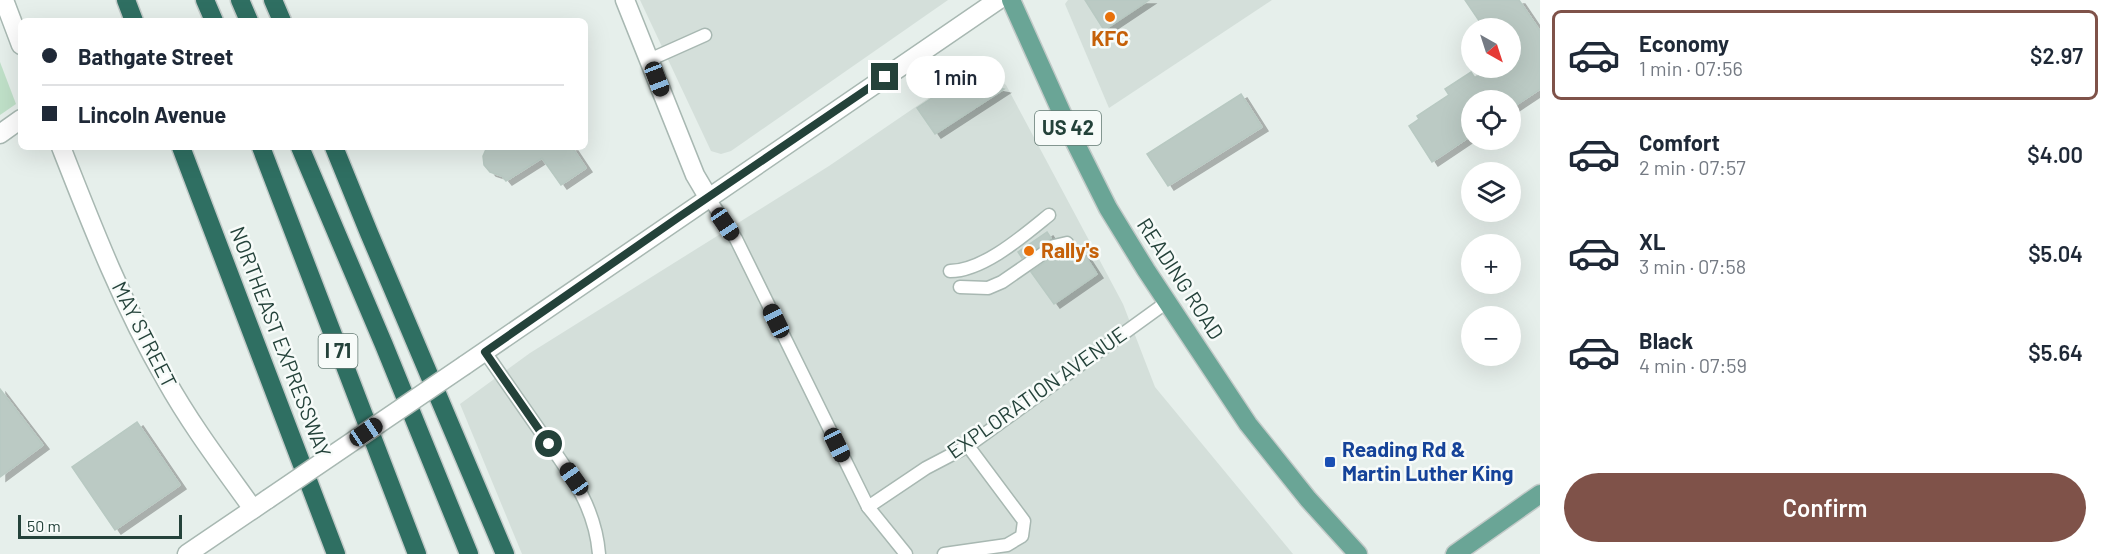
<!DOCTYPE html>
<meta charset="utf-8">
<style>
:root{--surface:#fff;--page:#f2f2f3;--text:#1f2937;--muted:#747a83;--line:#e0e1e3;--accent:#7f5249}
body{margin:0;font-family:Barlow,sans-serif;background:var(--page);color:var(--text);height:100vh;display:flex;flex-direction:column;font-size:22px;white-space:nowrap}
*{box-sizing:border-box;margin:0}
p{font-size:20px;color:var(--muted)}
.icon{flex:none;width:33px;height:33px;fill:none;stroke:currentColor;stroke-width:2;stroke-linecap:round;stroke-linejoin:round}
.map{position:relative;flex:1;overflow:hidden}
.side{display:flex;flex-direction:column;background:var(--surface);width:570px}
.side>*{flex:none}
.hud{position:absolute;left:18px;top:18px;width:570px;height:132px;border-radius:9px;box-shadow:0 6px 24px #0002;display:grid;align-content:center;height:132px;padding:0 24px;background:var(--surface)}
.needle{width:39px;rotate:141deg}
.tools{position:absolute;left:1461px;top:18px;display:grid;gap:12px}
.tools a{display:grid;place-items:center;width:60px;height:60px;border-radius:50%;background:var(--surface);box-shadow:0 6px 24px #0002;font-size:30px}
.scale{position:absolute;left:18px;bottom:15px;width:164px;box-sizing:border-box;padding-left:6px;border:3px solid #24423a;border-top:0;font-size:16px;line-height:21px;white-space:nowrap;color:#24423a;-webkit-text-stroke:4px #f7fbf9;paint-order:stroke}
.end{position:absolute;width:27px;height:27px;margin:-14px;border:8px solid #24423a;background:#fff;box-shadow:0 0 0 3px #fff}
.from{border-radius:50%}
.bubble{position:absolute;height:42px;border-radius:21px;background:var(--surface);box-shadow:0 6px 24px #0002;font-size:20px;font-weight:600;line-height:42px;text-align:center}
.car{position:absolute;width:18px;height:36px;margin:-18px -9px;border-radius:8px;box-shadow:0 0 4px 2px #0007;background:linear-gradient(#222 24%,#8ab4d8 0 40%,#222 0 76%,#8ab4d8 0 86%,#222 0)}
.hud b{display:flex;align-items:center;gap:21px;height:57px;font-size:22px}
.hud b+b{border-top:2px solid var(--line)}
.hud i{width:15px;height:15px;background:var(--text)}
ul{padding:10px 0 0;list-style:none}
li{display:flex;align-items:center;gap:18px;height:90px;margin:0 12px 9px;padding:0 12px;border:3px solid transparent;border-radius:9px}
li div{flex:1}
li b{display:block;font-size:22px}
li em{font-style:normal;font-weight:600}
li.current{border-color:var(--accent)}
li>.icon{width:54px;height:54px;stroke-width:1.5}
.primary-button{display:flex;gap:12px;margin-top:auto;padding:12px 24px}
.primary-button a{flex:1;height:69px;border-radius:36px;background:var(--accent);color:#fff;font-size:24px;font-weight:600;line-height:69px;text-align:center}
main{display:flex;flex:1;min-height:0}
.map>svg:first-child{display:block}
.built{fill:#d4dfda}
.green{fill:#bfe0c8}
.building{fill:#bbcac4;stroke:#b8c9c2;stroke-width:1.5;filter:url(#shadow)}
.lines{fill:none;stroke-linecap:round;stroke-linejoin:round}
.service-casing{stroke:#a8b8b2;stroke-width:15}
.minor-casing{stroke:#a8b8b2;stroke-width:21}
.tertiary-casing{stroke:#a8b8b2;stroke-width:21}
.primary-casing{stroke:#c2cac8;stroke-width:21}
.motorway-casing{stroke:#c2cac8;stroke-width:21}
.service{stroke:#fff;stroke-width:12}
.minor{stroke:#fff;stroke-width:18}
.tertiary{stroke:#fff;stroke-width:18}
.primary{stroke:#6aa596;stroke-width:18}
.motorway{stroke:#2f6f62;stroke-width:18}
.tertiary-bridge-casing{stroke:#a8b8b2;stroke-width:21;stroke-linecap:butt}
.tertiary-bridge{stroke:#fff;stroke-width:18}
.route{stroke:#24423a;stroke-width:8}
.food-dot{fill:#e8710a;stroke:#f7fbf9;stroke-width:2}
.transit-dot{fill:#1a4fb4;stroke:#f7fbf9;stroke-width:2}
.labels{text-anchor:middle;stroke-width:5;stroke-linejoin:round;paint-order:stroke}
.shield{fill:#f7fbf9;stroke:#637a73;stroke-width:1.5}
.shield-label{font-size:20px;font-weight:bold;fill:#24423a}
.food-label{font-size:21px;font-weight:bold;fill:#c56008;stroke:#f7fbf9}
.street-label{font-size:21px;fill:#24423a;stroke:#f7fbf9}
.transit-label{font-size:21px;font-weight:bold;fill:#164399;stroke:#f7fbf9;text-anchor:start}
</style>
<main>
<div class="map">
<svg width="1540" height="554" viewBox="0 0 1540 554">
<defs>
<filter id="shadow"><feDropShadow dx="6" dy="4" stdDeviation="0" flood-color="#0004"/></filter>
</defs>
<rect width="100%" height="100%" fill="#e6efeb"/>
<g class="built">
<polygon points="640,0 948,0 731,151 721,154 711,151"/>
<polygon points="1068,0 1272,0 1109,108 1065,4"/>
<polygon points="993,75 1006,85 1123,304 1155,387 1293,554 522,554 460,404 530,353 829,166 958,78"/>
</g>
<polygon class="green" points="0,62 16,104 0,115"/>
<g class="building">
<polygon points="1085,0 1149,0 1104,30"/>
<polygon points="1465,0 1519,0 1540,31 1540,89 1510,109 1510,100 1472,100 1472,135 1432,162 1409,126 1419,119 1417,116 1449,95 1445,89 1471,72 1475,78 1490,68 1510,68 1510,28 1484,28"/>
<polygon points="965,81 1004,89 935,134 917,108 950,86 956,87"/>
<polygon points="1241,94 1262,127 1168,186 1147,154"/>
<polygon points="487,147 572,147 586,168 561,185 542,158 506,181 502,176 490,172 484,165 483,156"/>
<polygon points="1047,232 1051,238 1022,258 1018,252"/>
<polygon points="1082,251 1097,274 1054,304 1031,272 1057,254 1062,253 1068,261"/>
<polygon points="0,389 43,445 0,477"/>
<polygon points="137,422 180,485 115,530 72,467"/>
</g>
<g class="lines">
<defs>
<g id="service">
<polyline points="649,60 705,35"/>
<polyline points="708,197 736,239 868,507 926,468 968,446 1167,302"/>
<path d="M950,271C983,271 1023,236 1049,215"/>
<polyline points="960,287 988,288 1002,282 1054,246 1067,243"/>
<path d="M485,352C503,378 522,405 540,431C568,471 595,504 599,554"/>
<polyline points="868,507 906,554"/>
<polyline points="944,554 1007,545 1022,536 1024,521 968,446"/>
</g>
<g id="minor">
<polyline points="4,0 21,45"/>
<polyline points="625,0 695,175 708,197"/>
<polyline points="0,134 21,119"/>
<path d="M61,147C92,226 123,306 166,380C191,425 223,467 253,509"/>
</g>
<g id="tertiary">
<polyline points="465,365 998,0"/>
<polyline points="187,554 268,499"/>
</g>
<g id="primary">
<polyline points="1011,0 1073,138 1108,208 1146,270 1248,424 1308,499 1358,554"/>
<polyline points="1455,554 1540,494"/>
</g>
<g id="motorway">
<polyline points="126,0 134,21"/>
<polyline points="205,0 214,21"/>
<polyline points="240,0 249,21"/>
<polyline points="273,0 282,21"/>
<polyline points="181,147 336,554"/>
<polyline points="261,147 417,554"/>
<polyline points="300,147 384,345 469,554"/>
<polyline points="334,147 369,233 505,554"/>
</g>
</defs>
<use href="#service" class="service-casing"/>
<use href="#minor" class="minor-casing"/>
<use href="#tertiary" class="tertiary-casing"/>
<use href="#primary" class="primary-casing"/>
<use href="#motorway" class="motorway-casing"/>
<use href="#service" class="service"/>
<use href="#minor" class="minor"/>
<use href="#tertiary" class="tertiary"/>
<use href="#primary" class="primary"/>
<use href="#motorway" class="motorway"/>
<defs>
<polyline id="tertiary-bridge" points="268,499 465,365"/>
</defs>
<use href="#tertiary-bridge" class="tertiary-bridge-casing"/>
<use href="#tertiary-bridge" class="tertiary-bridge"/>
</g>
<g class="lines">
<polyline class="route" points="549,444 485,352 679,217 885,77"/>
</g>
<g class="food-dot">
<circle cx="1110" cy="17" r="6"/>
<circle cx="1029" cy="251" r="6"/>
</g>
<rect class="transit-dot" x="1324" y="456" width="12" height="12" rx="3"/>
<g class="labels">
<g class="shield">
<rect x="1035" y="111" width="66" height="34" rx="4.5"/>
<rect x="318.5" y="334" width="39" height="34" rx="4.5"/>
</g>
<g class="shield-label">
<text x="1068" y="135">US 42</text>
<text x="338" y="358">I 71</text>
</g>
<g class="food-label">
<text x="1110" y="46">KFC</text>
<text x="1041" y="258" text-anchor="start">Rally's</text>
</g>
<g class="street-label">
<text transform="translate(1180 279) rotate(57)" y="7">READING ROAD</text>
<text transform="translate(144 335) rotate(63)" y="7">MAY STREET</text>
<text transform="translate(280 342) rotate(69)" y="7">NORTHEAST EXPRESSWAY</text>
<text transform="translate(1037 393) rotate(-35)" y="7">EXPLORATION AVENUE</text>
</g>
<g class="transit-label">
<text x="1342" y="457">Reading Rd &amp;<tspan x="1342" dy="24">Martin Luther King</tspan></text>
</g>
</g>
</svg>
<div class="tools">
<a><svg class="needle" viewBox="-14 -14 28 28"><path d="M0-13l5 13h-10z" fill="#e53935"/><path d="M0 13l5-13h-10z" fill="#747a83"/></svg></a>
<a><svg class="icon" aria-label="locate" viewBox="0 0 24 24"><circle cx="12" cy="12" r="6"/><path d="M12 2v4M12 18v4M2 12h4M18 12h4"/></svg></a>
<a><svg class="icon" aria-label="layers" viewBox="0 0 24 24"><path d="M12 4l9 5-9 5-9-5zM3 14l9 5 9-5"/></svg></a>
<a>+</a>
<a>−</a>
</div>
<div class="scale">50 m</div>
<i class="end from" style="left:549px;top:444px"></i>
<i class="end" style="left:885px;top:77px"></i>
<div class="bubble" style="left:906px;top:56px;width:99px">1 min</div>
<i class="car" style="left:657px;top:79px;rotate:159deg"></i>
<i class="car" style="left:725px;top:224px;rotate:146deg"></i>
<i class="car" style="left:776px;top:321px;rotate:334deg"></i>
<i class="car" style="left:366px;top:432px;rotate:56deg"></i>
<i class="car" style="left:837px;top:445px;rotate:154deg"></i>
<i class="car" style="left:574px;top:479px;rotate:325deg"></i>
<div class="hud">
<b><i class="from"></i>Bathgate Street</b>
<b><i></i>Lincoln Avenue</b>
</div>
</div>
<section class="side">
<ul>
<li class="current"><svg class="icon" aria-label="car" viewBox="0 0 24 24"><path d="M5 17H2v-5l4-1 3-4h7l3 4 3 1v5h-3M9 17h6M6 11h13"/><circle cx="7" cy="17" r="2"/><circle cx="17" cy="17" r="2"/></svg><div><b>Economy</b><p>1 min · 07:56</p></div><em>$2.97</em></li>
<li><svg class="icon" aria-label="car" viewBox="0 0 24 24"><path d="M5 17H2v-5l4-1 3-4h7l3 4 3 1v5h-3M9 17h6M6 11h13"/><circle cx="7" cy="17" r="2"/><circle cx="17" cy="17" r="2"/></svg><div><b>Comfort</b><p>2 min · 07:57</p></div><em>$4.00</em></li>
<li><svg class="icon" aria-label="car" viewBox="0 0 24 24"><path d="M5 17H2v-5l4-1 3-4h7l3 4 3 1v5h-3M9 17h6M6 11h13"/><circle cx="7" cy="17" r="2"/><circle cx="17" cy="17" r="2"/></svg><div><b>XL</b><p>3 min · 07:58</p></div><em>$5.04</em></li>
<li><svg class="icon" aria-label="car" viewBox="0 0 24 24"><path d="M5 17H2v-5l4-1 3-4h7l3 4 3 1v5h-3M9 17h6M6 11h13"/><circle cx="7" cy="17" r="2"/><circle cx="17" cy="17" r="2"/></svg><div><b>Black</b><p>4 min · 07:59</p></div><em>$5.64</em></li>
</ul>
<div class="primary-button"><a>Confirm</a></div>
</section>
</main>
